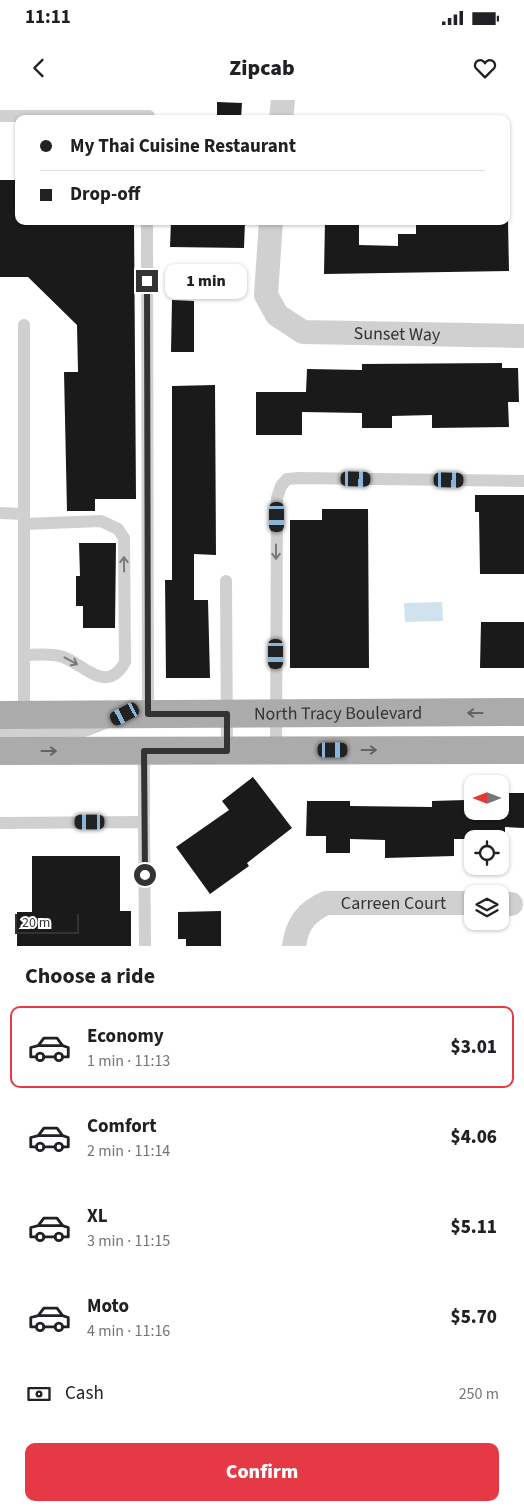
<!DOCTYPE html>
<meta charset="utf-8">
<style>
:root{--surface:#fff;--page:#f2f2f2;--text:#202124;--muted:#757577;--line:#e0e0e0;--accent:#e63946}
body{margin:0;font-family:"Source Sans 3",sans-serif;background:var(--page);color:var(--text);height:100vh;display:flex;flex-direction:column;font-size:19px;white-space:nowrap}
*{box-sizing:border-box;margin:0}
p{font-size:16px;color:var(--muted)}
.icon{flex:none;width:28px;height:28px;fill:none;stroke:currentColor;stroke-width:2;stroke-linecap:round;stroke-linejoin:round}
.map{position:relative;height:846px;overflow:hidden}
.panel{display:flex;flex-direction:column;background:var(--surface);flex:1}
.panel>*{flex:none}
.hud{position:absolute;left:15px;top:15px;width:495px;height:110px;border-radius:10px;box-shadow:0 1px 4px #0004;display:grid;align-content:center;height:110px;padding:0 25px;background:var(--surface)}
.needle{width:32px;rotate:270deg}
.controls{position:absolute;left:464px;top:675px;display:grid;gap:10px}
.controls a{display:grid;place-items:center;width:45px;height:45px;border-radius:10px;background:var(--surface);box-shadow:0 1px 4px #0004;font-size:25px}
.scale{position:absolute;left:15px;bottom:12px;width:64px;box-sizing:border-box;padding-left:5px;border:2px solid #333;border-top:0;font-size:14px;line-height:18px;white-space:nowrap;color:#333;-webkit-text-stroke:4px #fff;paint-order:stroke}
.end{position:absolute;width:22px;height:22px;margin:-11px;border:6px solid #333;background:#fff;box-shadow:0 0 0 2px #fff}
.from{border-radius:50%}
.bubble{position:absolute;height:35px;border-radius:10px;background:var(--surface);box-shadow:0 1px 4px #0004;font-size:16px;font-weight:800;line-height:35px;text-align:center}
.car{position:absolute;width:15px;height:30px;margin:-15px -8px;border-radius:6px;box-shadow:0 0 4px 1px #0007;background:linear-gradient(#222 24%,#8ab4d8 0 40%,#222 0 76%,#8ab4d8 0 86%,#222 0)}
.hud b{display:flex;align-items:center;gap:18px;height:48px;font-size:19px}
.hud b+b{border-top:1px solid var(--line)}
.hud i{width:12px;height:12px;background:var(--text)}
ul{padding:0;list-style:none}
li{display:flex;align-items:center;gap:15px;height:82px;margin:0 10px 8px;padding:0 15px;border:2px solid transparent;border-radius:10px}
li div{flex:1}
li b{display:block;font-size:19px}
li em{font-style:normal;font-weight:800}
li.on{border-color:var(--accent)}
li>.icon{width:45px;height:45px;stroke-width:1.5}
h2{padding:0 25px;font-size:22px;line-height:60px}
.pay{display:flex;align-items:center;gap:12px;height:55px;padding:0 25px;font-size:19px}
.pay p{margin-inline-start:auto}
.cta{display:flex;gap:10px;margin-top:auto;padding:10px 25px}
.cta a{flex:1;height:58px;border-radius:10px;background:var(--accent);color:#fff;font-size:20px;font-weight:800;line-height:58px;text-align:center}
.status{display:flex;justify-content:space-between;align-items:center;height:35px;padding:0 25px;background:var(--surface);direction:ltr}
.status svg{height:14px;fill:currentColor}
header{display:flex;justify-content:space-between;align-items:center;height:65px;padding:0 25px;background:var(--surface);font-size:22px;font-weight:800}
.map>svg:first-child{display:block}
.water{fill:#cfe2ee}
.building{fill:#1a1a1a}
.lines{fill:none;stroke-linecap:round;stroke-linejoin:round}
.service{stroke:#d0d0d0;stroke-width:12}
.minor{stroke:#d0d0d0;stroke-width:24}
.primary{stroke:#ababab;stroke-width:28}
.oneway{stroke:#7a7a7a}
.oneway2{stroke:#636363}
.route{stroke:#333;stroke-width:6}
.labels{text-anchor:middle;stroke-width:5;stroke-linejoin:round;paint-order:stroke}
.street-label{font-size:18px;fill:#333;stroke:#fff}
</style>
<div class="status"><b>11:11</b><svg viewBox="0 0 49 12"><path d="M0 12V9h3v3zM5 12V6h3v6zM10 12V3h3v9zM15 12V0h3v12zM26 1h20v11H26zM47 4h2v5h-2z"/></svg></div>
<header><svg class="icon" aria-label="back" viewBox="0 0 24 24"><path d="M15 5l-7 7 7 7"/></svg>Zipcab<svg class="icon" aria-label="heart" viewBox="0 0 24 24"><path d="M12 20l-8-8c-3-5 5-10 8-4 3-6 11-1 8 4z"/></svg></header>
<div class="map">
<svg width="524" height="846" viewBox="0 0 524 846">
<rect width="100%" height="100%" fill="#fff"/>
<polygon class="water" points="442,502 443,521 405,522 404,503"/>
<g class="building">
<polygon points="217,2 242,3 241,19 217,19"/>
<polygon points="0,80 19,80 19,121 134,121 136,399 95,399 95,411 67,411 64,272 78,272 77,225 28,177 0,177"/>
<polygon points="171,121 245,121 244,148 170,147"/>
<polygon points="325,121 359,121 359,145 398,146 398,134 416,134 416,121 508,121 509,171 324,174"/>
<polygon points="172,200 194,201 194,252 171,252"/>
<polygon points="502,263 502,268 518,268 519,302 508,302 509,327 432,328 432,315 392,316 392,328 362,328 362,313 302,312 302,335 256,335 256,292 306,292 307,269 362,270 362,264"/>
<polygon points="215,285 216,455 194,454 194,500 208,500 210,578 166,578 165,480 172,480 172,286"/>
<polygon points="475,395 524,395 524,474 480,474 479,412 475,412"/>
<polygon points="322,409 368,409 369,568 290,568 290,420 322,420"/>
<polygon points="79,443 116,443 115,528 83,528 83,506 76,506 76,476 80,476"/>
<polygon points="481,522 524,522 524,568 480,568"/>
<polygon points="253,677 292,728 247,763 249,766 210,794 176,747 229,710 222,701"/>
<polygon points="500,693 524,693 524,728 505,727 505,739 454,739 454,756 385,758 385,740 350,739 350,753 326,753 326,736 306,736 307,701 350,701 350,706 432,707 432,701 466,700 466,711 500,711"/>
<polygon points="32,756 120,756 120,811 131,811 131,846 17,846 17,812 32,812"/>
<polygon points="221,811 221,846 186,846 186,839 178,839 178,812"/>
</g>
<g class="lines">
<g class="service">
<polyline points="0,16 149,16 149,19"/>
<polyline points="147,121 148,614"/>
<polyline points="24,225 24,615"/>
<polyline points="0,413 24,414"/>
<path d="M24,424L101,421L118,429L124,438L125,562C107,595 85,565 63,557C52,553 35,555 24,555"/>
<polyline points="226,481 227,651"/>
<polyline points="0,631 85,631 111,621"/>
<polyline points="144,651 144,722"/>
<polyline points="276,651 277,398 281,386 287,379 300,378 524,381"/>
<polyline points="0,723 144,722 145,846"/>
</g>
<g class="minor">
<polyline points="281,19 283,0"/>
<path id="s1" d="M271,121L266,195L277,215L303,232L524,236"/>
<polyline points="500,803 511,804"/>
<path id="s2" d="M294,846C297,824 306,812 326,803H472"/>
</g>
<g class="primary">
<path id="s3" d="M0,615L524,612"/>
<polyline points="0,651 524,650"/>
</g>
</g>
<defs><path id="oneway-shaft" d="M-6 0H5M1.5-3L5.5 0L1.5 3" fill="none" stroke-width="1.6" stroke-linecap="round" stroke-linejoin="round" transform="scale(1.25)"/></defs>
<g class="oneway">
<use href="#oneway-shaft" transform="translate(276 452) rotate(90)"/>
<use href="#oneway-shaft" transform="translate(124 464) rotate(-91)"/>
<use href="#oneway-shaft" transform="translate(71 561) rotate(28)"/>
</g>
<g class="oneway2">
<use href="#oneway-shaft" transform="translate(475 613) rotate(180)"/>
<use href="#oneway-shaft" transform="translate(369 650)"/>
<use href="#oneway-shaft" transform="translate(49 651)"/>
</g>
<g class="lines">
<polyline class="route" points="145,775 144,651 227,651 227,614 148,614 147,181"/>
</g>
<g class="labels">
<g class="street-label">
<text dy="6" stroke="none"><textPath href="#s1" startOffset="222">Sunset Way</textPath></text>
<text dy="6" stroke="none"><textPath href="#s3" startOffset="338">North Tracy Boulevard</textPath></text>
<text dy="6" stroke="none"><textPath href="#s2" startOffset="124">Carreen Court</textPath></text>
</g>
</g>
</svg>
<div class="controls">
<a><svg class="needle" viewBox="-14 -14 28 28"><path d="M0-13l5 13h-10z" fill="#e53935"/><path d="M0 13l5-13h-10z" fill="#757577"/></svg></a>
<a><svg class="icon" aria-label="locate" viewBox="0 0 24 24"><circle cx="12" cy="12" r="6"/><path d="M12 2v4M12 18v4M2 12h4M18 12h4"/></svg></a>
<a><svg class="icon" aria-label="layers" viewBox="0 0 24 24"><path d="M12 4l9 5-9 5-9-5zM3 14l9 5 9-5"/></svg></a>
</div>
<div class="scale">20 m</div>
<i class="end from" style="left:145px;top:775px"></i>
<i class="end" style="left:147px;top:181px"></i>
<div class="bubble" style="left:165px;top:164px;width:82px">1 min</div>
<i class="car" style="left:356px;top:379px;rotate:91deg"></i>
<i class="car" style="left:449px;top:380px;rotate:91deg"></i>
<i class="car" style="left:277px;top:417px;rotate:180deg"></i>
<i class="car" style="left:276px;top:554px;rotate:180deg"></i>
<i class="car" style="left:125px;top:614px;rotate:243deg"></i>
<i class="car" style="left:333px;top:650px;rotate:90deg"></i>
<i class="car" style="left:90px;top:722px;rotate:270deg"></i>
<div class="hud">
<b><i class="from"></i>My Thai Cuisine Restaurant</b>
<b><i></i>Drop-off</b>
</div>
</div>
<section class="panel">
<h2>Choose a ride</h2>
<ul>
<li class="on"><svg class="icon" aria-label="car" viewBox="0 0 24 24"><path d="M5 17H2v-5l4-1 3-4h7l3 4 3 1v5h-3M9 17h6M6 11h13"/><circle cx="7" cy="17" r="2"/><circle cx="17" cy="17" r="2"/></svg><div><b>Economy</b><p>1 min · 11:13</p></div><em>$3.01</em></li>
<li><svg class="icon" aria-label="car" viewBox="0 0 24 24"><path d="M5 17H2v-5l4-1 3-4h7l3 4 3 1v5h-3M9 17h6M6 11h13"/><circle cx="7" cy="17" r="2"/><circle cx="17" cy="17" r="2"/></svg><div><b>Comfort</b><p>2 min · 11:14</p></div><em>$4.06</em></li>
<li><svg class="icon" aria-label="car" viewBox="0 0 24 24"><path d="M5 17H2v-5l4-1 3-4h7l3 4 3 1v5h-3M9 17h6M6 11h13"/><circle cx="7" cy="17" r="2"/><circle cx="17" cy="17" r="2"/></svg><div><b>XL</b><p>3 min · 11:15</p></div><em>$5.11</em></li>
<li><svg class="icon" aria-label="car" viewBox="0 0 24 24"><path d="M5 17H2v-5l4-1 3-4h7l3 4 3 1v5h-3M9 17h6M6 11h13"/><circle cx="7" cy="17" r="2"/><circle cx="17" cy="17" r="2"/></svg><div><b>Moto</b><p>4 min · 11:16</p></div><em>$5.70</em></li>
</ul>
<div class="pay"><svg class="icon" aria-label="cash" viewBox="0 0 24 24"><path d="M3 7h18v10H3z"/><circle cx="12" cy="12" r="2"/></svg>Cash<p>250 m</p></div>
<div class="cta"><a>Confirm</a></div>
</section>
